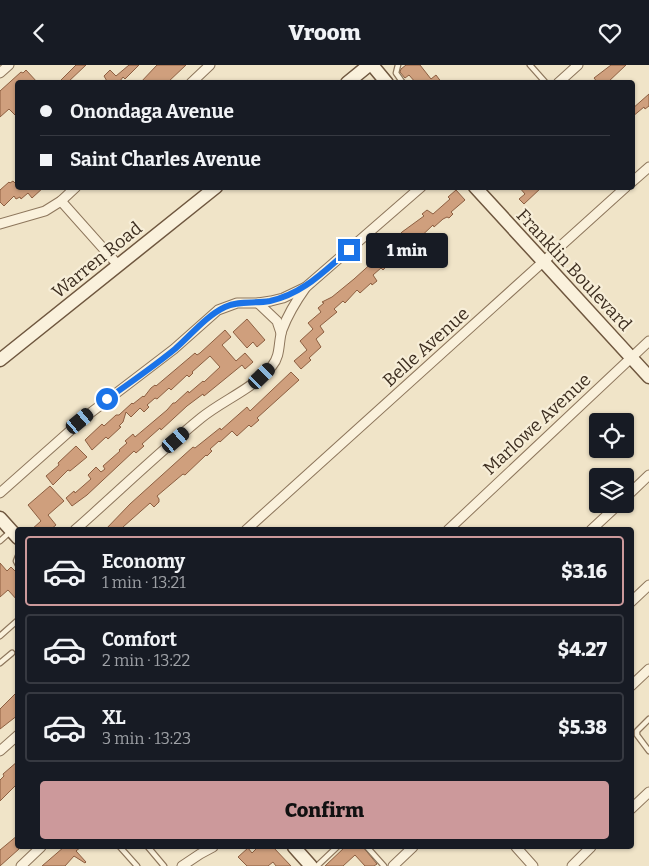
<!DOCTYPE html>
<meta charset="utf-8">
<style>
:root{--surface:#171b24;--page:#20242c;--text:#f1f3f6;--muted:#9ea1a6;--line:#363941;--accent:#cc999b}
body{margin:0;font-family:Bitter,serif;background:var(--page);color:var(--text);height:100vh;display:flex;flex-direction:column;font-size:19px;white-space:nowrap}
*{box-sizing:border-box;margin:0}
p{font-size:16px;color:var(--muted)}
.icon{flex:none;width:28px;height:28px;fill:none;stroke:currentColor;stroke-width:2;stroke-linecap:round;stroke-linejoin:round}
.map{position:relative;flex:1;overflow:hidden}
.sheet{position:absolute;left:15px;top:462px;width:619px;height:322px;display:flex;flex-direction:column;background:var(--surface);border-radius:5px;box-shadow:0 1px 4px #0004}
.sheet>*{flex:none}
.hud{position:absolute;left:15px;top:15px;width:620px;height:110px;border-radius:5px;box-shadow:0 1px 4px #0004;display:grid;align-content:center;height:110px;padding:0 25px;background:var(--surface)}
.fabs{position:absolute;left:589px;top:348px;display:grid;gap:10px}
.fabs a{display:grid;place-items:center;width:45px;height:45px;border-radius:5px;background:var(--surface);box-shadow:0 1px 4px #0004;font-size:25px}
.end{position:absolute;width:22px;height:22px;margin:-11px;border:6px solid #1a73e8;background:#fff;box-shadow:0 0 0 2px #fff}
.from{border-radius:50%}
.bubble{position:absolute;height:35px;border-radius:5px;background:var(--surface);box-shadow:0 1px 4px #0004;font-size:16px;font-weight:800;line-height:35px;text-align:center}
.car{position:absolute;width:15px;height:30px;margin:-15px -8px;border-radius:6px;box-shadow:0 0 4px 1px #0007;background:linear-gradient(#222 24%,#8ab4d8 0 40%,#222 0 76%,#8ab4d8 0 86%,#222 0)}
.hud b{display:flex;align-items:center;gap:18px;height:48px;font-size:19px}
.hud b+b{border-top:1px solid var(--line)}
.hud i{width:12px;height:12px;background:var(--text)}
ul{padding:9px 0 0;list-style:none}
li{display:flex;align-items:center;gap:15px;height:70px;margin:0 10px 8px;padding:0 15px;border:2px solid var(--line);border-radius:5px}
li div{flex:1}
li b{display:block;font-size:19px}
li em{font-style:normal;font-weight:800}
li.selected{border-color:var(--accent)}
li>.icon{width:45px;height:45px;stroke-width:1.5}
.action{display:flex;gap:10px;margin-top:auto;padding:10px 25px}
.action a{flex:1;height:58px;border-radius:5px;background:var(--accent);color:#111;font-size:20px;font-weight:800;line-height:58px;text-align:center}
header{display:flex;justify-content:space-between;align-items:center;height:65px;padding:0 25px;background:var(--surface);font-size:22px;font-weight:800}
.map>svg:first-child{display:block}
.building{fill:#cf9f7d;stroke:#8d5f41}
.lines{fill:none;stroke-linecap:round;stroke-linejoin:round}
.lane-casing{stroke:#8d765c;stroke-width:7}
.street-casing{stroke:#8d765c;stroke-width:11}
.secondary-casing{stroke:#6f573f;stroke-width:15}
.lane{stroke:#faf1dc;stroke-width:4.5}
.street{stroke:#faf1dc;stroke-width:9}
.secondary{stroke:#faf1dc;stroke-width:12}
.route{stroke:#1a73e8;stroke-width:6}
.labels{text-anchor:middle;stroke-width:4.5;stroke-linejoin:round;paint-order:stroke}
.street-label{font-size:18px;fill:#3d2e20;stroke:#f7eed8}
</style>
<header><svg class="icon" aria-label="back" viewBox="0 0 24 24"><path d="M15 5l-7 7 7 7"/></svg>Vroom<svg class="icon" aria-label="heart" viewBox="0 0 24 24"><path d="M12 20l-8-8c-3-5 5-10 8-4 3-6 11-1 8 4z"/></svg></header>
<div class="map">
<svg width="649" height="801" viewBox="0 0 649 801">
<rect width="100%" height="100%" fill="#f0e4c8"/>
<g class="building">
<polygon points="76,0 86,0 67,18 58,18"/>
<polygon points="129,0 139,0 125,14 123,12 120,16 122,18 108,18 104,11 110,5 116,11"/>
<polygon points="157,0 186,0 167,18 140,18"/>
<polygon points="406,0 420,0 431,14 436,10 442,18 416,18 409,10 405,13 400,7 401,4"/>
<polygon points="611,0 626,0 607,18 598,18 594,13"/>
<polygon points="26,5 38,18 18,18 18,53 9,44 0,52 0,26 21,7 23,8"/>
<polygon points="649,29 649,41 645,44 644,42 632,52 632,44"/>
<polygon points="13,116 22,125 22,122 44,122 32,133 28,128 21,134 20,132 16,134 14,131 4,141 0,137 0,125 9,117 10,118"/>
<polygon points="519,122 542,122 524,139 519,134 525,129"/>
<polygon points="456,125 465,135 451,147 453,149 449,153 447,152 443,154 434,162 433,160 413,179 415,181 395,200 392,196 383,205 381,203 373,210 377,216 372,220 371,218 360,228 357,225 345,238 343,236 334,244 337,247 320,261 324,267 316,274 321,282 309,293 311,295 301,304 294,296 307,285 300,276 313,264 308,258 321,247 318,243 324,238 322,237 332,232 354,214 386,185 385,184 402,167 424,151 422,149 427,145 433,149 450,134 448,132"/>
<polygon points="247,254 265,275 257,282 253,277 247,283 233,267"/>
<polygon points="225,265 231,272 222,280 236,296 245,288 253,297 245,304 242,300 204,331 203,329 187,341 161,365 160,363 142,379 144,381 136,388 134,386 87,430 72,441 66,433 74,426 75,428 91,414 88,410 96,402 101,407 105,404 103,401 120,386 119,385 127,378 125,376 133,369 135,372 167,345 173,338 175,338 188,326 189,328 203,316 204,317 220,302 210,291 192,307 193,308 189,312 187,310 171,325 169,323 157,334 155,333 147,340 149,342 144,347 140,343 131,352 126,347 123,357 119,361 121,362 108,374 106,372 92,385 85,375 102,359 104,361 116,350 119,350 132,338 133,339 143,331 144,332 151,323 155,320 156,321 195,288 197,290 200,288"/>
<polygon points="291,307 299,315 257,353 259,355 251,362 249,360 237,371 232,366 220,377 219,376 210,384 212,386 207,391 206,390 185,410 183,409 157,431 159,434 159,437 154,442 150,438 123,462 126,465 105,465 130,439 193,382 195,383 220,363 221,365 247,342 250,346"/>
<polygon points="76,381 87,392 70,406 68,405 53,420 46,411 59,400 58,398"/>
<polygon points="50,421 64,436 48,450 56,460 50,465 31,465 41,456 28,440"/>
<polygon points="0,498 7,506 11,502 18,509 18,536 8,525 0,532"/>
<polygon points="18,626 18,650 0,664 0,644"/>
<polygon points="18,696 18,718 0,736 0,715 4,711 3,709"/>
<polygon points="18,770 18,782 19,784 0,801 0,785"/>
<polygon points="64,782 81,782 76,786 86,797 85,798 74,791 65,801 42,801"/>
<polygon points="258,782 273,782 291,801 276,801 273,797 268,801 247,801 238,792 248,783 252,788"/>
<polygon points="345,782 363,782 377,799 374,801 365,801 355,790 343,801 325,801"/>
</g>
<g class="lines">
<defs>
<g id="lane">
<polyline points="398,0 396,8 403,18"/>
<polyline points="530,0 546,18"/>
<polyline points="0,476 10,467"/>
<polyline points="18,491 16,496 18,500"/>
<polyline points="0,571 18,555"/>
<polyline points="0,598 12,588"/>
<polyline points="649,654 637,666 637,670 649,686"/>
<polyline points="120,782 137,801"/>
<polyline points="148,782 164,801"/>
<polyline points="367,782 384,801"/>
<polyline points="317,801 337,782"/>
</g>
<g id="street">
<polyline points="0,8 9,0"/>
<polyline points="191,18 210,0"/>
<polyline points="558,18 578,0"/>
<polyline points="632,117 649,102"/>
<polyline points="61,136 118,200"/>
<polyline points="0,159 45,146 61,136 76,122"/>
<polyline points="258,238 277,256 281,268"/>
<polyline points="0,428 89,349 174,284 218,245 237,238 258,238 271,236 283,233 306,222"/>
<polyline points="625,433 649,410"/>
<path d="M75,465C117,428 157,389 201,353C223,335 253,324 272,301C281,290 278,278 282,265C288,249 296,236 306,222L421,122"/>
<polyline points="246,465 626,122"/>
<polyline points="448,465 649,276"/>
<polyline points="591,465 619,439"/>
<polyline points="631,537 649,520"/>
<polyline points="631,621 649,604"/>
<polyline points="0,686 18,670"/>
<polyline points="631,744 649,727"/>
<polyline points="516,782 533,801"/>
<polyline points="21,801 41,782"/>
<polyline points="182,801 200,789 213,782"/>
<polyline points="393,801 413,782"/>
<polyline points="572,801 591,782"/>
</g>
<g id="secondary">
<polyline points="372,0 387,18"/>
<polyline points="347,18 369,0"/>
<polyline points="475,122 649,312"/>
<polyline points="0,295 216,122"/>
<polyline points="0,453 18,473"/>
<polyline points="294,782 311,801"/>
</g>
</defs>
<use href="#lane" class="lane-casing"/>
<use href="#street" class="street-casing"/>
<use href="#secondary" class="secondary-casing"/>
<use href="#lane" class="lane"/>
<use href="#street" class="street"/>
<use href="#secondary" class="secondary"/>
</g>
<g class="lines">
<path class="route" d="M107,334C130,318 153,302 175,284C191,270 206,251 225,242C239,235 254,239 270,236C303,229 324,206 349,185"/>
</g>
<g class="labels">
<g class="street-label">
<text transform="translate(97 195) rotate(-39)" y="6">Warren Road</text>
<text transform="translate(574 205) rotate(47)" y="6">Franklin Boulevard</text>
<text transform="translate(426 282) rotate(-42)" y="6">Belle Avenue</text>
<text transform="translate(537 359) rotate(-43)" y="6">Marlowe Avenue</text>
</g>
</g>
</svg>
<div class="fabs">
<a><svg class="icon" aria-label="locate" viewBox="0 0 24 24"><circle cx="12" cy="12" r="6"/><path d="M12 2v4M12 18v4M2 12h4M18 12h4"/></svg></a>
<a><svg class="icon" aria-label="layers" viewBox="0 0 24 24"><path d="M12 4l9 5-9 5-9-5zM3 14l9 5 9-5"/></svg></a>
</div>
<i class="end from" style="left:107px;top:334px"></i>
<i class="end" style="left:349px;top:185px"></i>
<div class="bubble" style="left:366px;top:168px;width:82px">1 min</div>
<i class="car" style="left:262px;top:311px;rotate:46deg"></i>
<i class="car" style="left:80px;top:356px;rotate:50deg"></i>
<i class="car" style="left:176px;top:375px;rotate:49deg"></i>
<div class="hud">
<b><i class="from"></i>Onondaga Avenue</b>
<b><i></i>Saint Charles Avenue</b>
</div>
<section class="sheet">
<ul>
<li class="selected"><svg class="icon" aria-label="car" viewBox="0 0 24 24"><path d="M5 17H2v-5l4-1 3-4h7l3 4 3 1v5h-3M9 17h6M6 11h13"/><circle cx="7" cy="17" r="2"/><circle cx="17" cy="17" r="2"/></svg><div><b>Economy</b><p>1 min · 13:21</p></div><em>$3.16</em></li>
<li><svg class="icon" aria-label="car" viewBox="0 0 24 24"><path d="M5 17H2v-5l4-1 3-4h7l3 4 3 1v5h-3M9 17h6M6 11h13"/><circle cx="7" cy="17" r="2"/><circle cx="17" cy="17" r="2"/></svg><div><b>Comfort</b><p>2 min · 13:22</p></div><em>$4.27</em></li>
<li><svg class="icon" aria-label="car" viewBox="0 0 24 24"><path d="M5 17H2v-5l4-1 3-4h7l3 4 3 1v5h-3M9 17h6M6 11h13"/><circle cx="7" cy="17" r="2"/><circle cx="17" cy="17" r="2"/></svg><div><b>XL</b><p>3 min · 13:23</p></div><em>$5.38</em></li>
</ul>
<div class="action"><a>Confirm</a></div>
</section>
</div>
